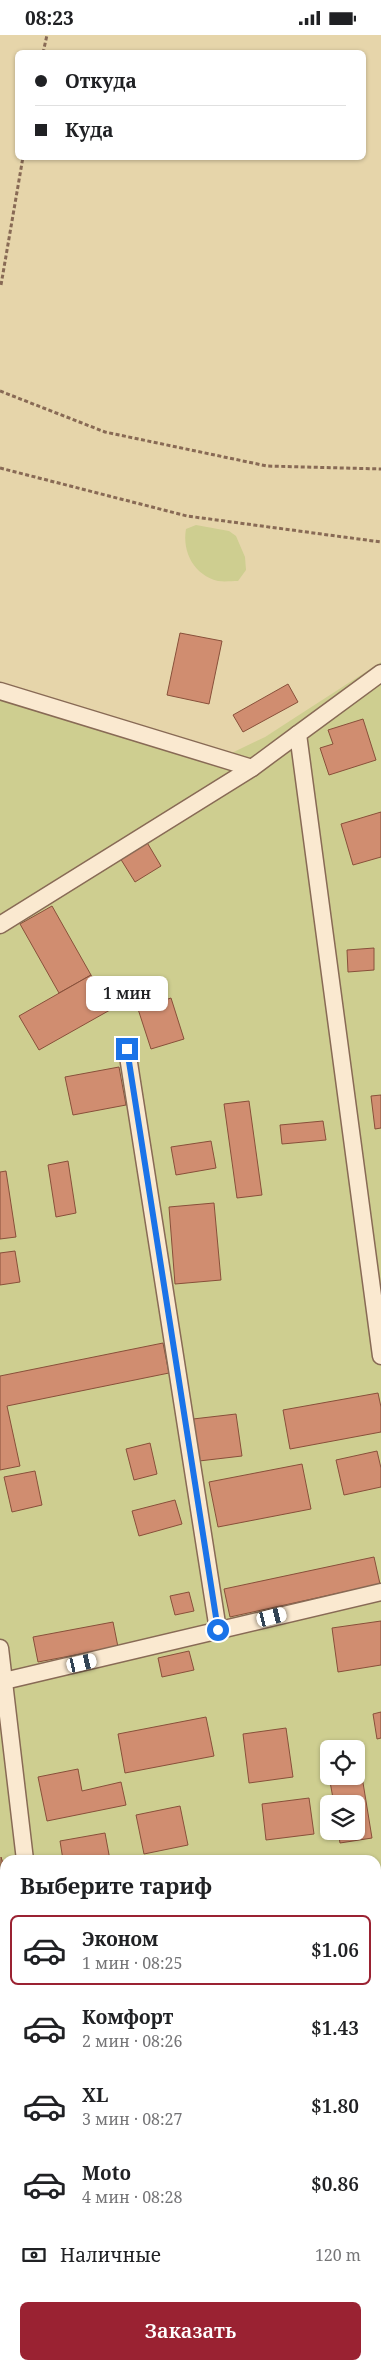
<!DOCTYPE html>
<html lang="ru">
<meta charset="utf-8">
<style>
:root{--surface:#fff;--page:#f6f6f6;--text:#202124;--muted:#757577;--line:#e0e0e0;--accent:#9a2232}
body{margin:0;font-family:"Noto Serif",serif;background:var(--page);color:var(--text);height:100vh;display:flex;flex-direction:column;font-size:19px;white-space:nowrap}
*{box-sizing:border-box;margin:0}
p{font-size:16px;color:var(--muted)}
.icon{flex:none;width:28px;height:28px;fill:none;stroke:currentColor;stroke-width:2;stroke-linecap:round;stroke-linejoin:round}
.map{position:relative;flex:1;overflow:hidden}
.side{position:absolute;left:0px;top:1820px;width:381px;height:515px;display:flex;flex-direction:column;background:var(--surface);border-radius:15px 15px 0 0;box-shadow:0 1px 4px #0004}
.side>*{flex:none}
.top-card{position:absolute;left:15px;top:15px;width:351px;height:110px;border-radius:8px;box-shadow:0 1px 4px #0004;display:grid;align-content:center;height:110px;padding:0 20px;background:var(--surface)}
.tools{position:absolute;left:320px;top:1705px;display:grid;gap:10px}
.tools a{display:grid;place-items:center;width:45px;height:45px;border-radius:8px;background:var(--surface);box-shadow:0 1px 4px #0004;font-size:25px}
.end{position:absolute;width:22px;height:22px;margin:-11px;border:6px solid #1a73e8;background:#fff;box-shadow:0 0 0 2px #fff}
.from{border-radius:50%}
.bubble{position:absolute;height:35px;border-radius:8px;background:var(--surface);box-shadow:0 1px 4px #0004;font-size:16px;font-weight:600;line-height:35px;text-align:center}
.car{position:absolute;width:15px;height:30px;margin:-15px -8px;border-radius:6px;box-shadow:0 0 4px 1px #0007;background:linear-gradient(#fff 24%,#345 0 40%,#fff 0 76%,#345 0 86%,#fff 0)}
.top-card b{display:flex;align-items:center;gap:18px;height:48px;font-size:19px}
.top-card b+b{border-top:1px solid var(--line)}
.top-card i{width:12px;height:12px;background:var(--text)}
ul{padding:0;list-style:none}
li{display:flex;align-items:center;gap:15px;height:70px;margin:0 10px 8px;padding:0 10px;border:2px solid transparent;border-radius:8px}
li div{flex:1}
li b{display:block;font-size:19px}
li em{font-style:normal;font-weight:600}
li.active{border-color:var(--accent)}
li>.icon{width:45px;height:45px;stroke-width:1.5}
h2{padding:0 20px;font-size:22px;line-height:60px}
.pay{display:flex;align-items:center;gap:12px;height:55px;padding:0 20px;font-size:19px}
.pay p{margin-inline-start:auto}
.cta{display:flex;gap:10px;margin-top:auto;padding:10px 20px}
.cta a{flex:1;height:58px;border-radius:8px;background:var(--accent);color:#fff;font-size:20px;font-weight:600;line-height:58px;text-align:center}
.status{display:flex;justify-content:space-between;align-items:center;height:35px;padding:0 25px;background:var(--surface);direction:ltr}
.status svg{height:14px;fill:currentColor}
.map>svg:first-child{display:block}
.farmland{fill:#e6d5aa;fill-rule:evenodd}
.green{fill:#cece90;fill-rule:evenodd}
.building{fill:#d08d70;stroke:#88503a}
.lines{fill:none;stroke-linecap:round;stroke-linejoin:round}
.lane-casing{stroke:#886a55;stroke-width:19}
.path{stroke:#886a55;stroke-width:3;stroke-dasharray:4 2.5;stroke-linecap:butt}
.lane{stroke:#fae9d0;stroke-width:16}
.route{stroke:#1a73e8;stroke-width:6}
</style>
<div class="status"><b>08:23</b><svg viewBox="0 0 49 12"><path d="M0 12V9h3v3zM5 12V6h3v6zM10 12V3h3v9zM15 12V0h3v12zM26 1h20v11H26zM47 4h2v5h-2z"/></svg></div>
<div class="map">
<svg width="381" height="2335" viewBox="0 0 381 2335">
<rect width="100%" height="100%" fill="#f0dabd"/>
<path class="farmland" d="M0,0H381V627L296,683L0,866ZM18,18H364V122H18Z"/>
<g class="green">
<path d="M196,490L229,496L236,501L245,522L246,535L238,546C232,546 224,547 218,546C194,540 182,517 186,494Z"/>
<path d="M381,627V2335H0V665L213,727L265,702ZM329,1714H356V1741H329ZM329,1769H356V1796H329ZM5,1825H376V2330H5Z"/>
</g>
<g class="building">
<polygon points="180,598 222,606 209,669 167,660"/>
<polygon points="288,649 298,667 243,697 233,680"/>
<polygon points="363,684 376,725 329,740 320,713 333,709 328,695"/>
<polygon points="381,777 381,822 353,830 341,789"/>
<polygon points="142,799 161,831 135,847 115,815"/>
<polygon points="52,871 91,940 59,958 20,889"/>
<polygon points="374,913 374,935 348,937 347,915"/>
<polygon points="91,940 110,975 39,1015 19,981"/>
<polygon points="171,963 184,1004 151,1014 138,974"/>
<polygon points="119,1032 126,1070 73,1080 65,1042"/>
<polygon points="381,1060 381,1093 375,1094 371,1061"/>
<polygon points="249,1066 262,1160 237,1163 224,1069"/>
<polygon points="323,1086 326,1105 282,1109 280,1090"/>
<polygon points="211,1106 216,1133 176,1140 171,1112"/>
<polygon points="68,1126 76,1178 56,1182 48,1130"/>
<polygon points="6,1136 16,1202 0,1204 0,1137"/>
<polygon points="214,1168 221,1245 175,1249 169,1172"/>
<polygon points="15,1216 20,1247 0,1250 0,1218"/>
<polygon points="163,1308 169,1338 7,1371 20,1431 0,1435 0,1341"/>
<polygon points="378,1358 381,1372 381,1397 290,1414 283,1375"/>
<polygon points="236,1379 242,1421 199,1426 193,1384"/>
<polygon points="150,1408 157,1439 134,1445 126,1414"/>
<polygon points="377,1416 381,1433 381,1452 344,1460 336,1425"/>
<polygon points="302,1429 311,1474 218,1492 209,1447"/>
<polygon points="35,1436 42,1470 12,1477 4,1442"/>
<polygon points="175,1465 182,1489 139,1501 132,1476"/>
<polygon points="374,1522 380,1549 230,1582 224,1554"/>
<polygon points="189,1557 194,1576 175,1580 170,1561"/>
<polygon points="381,1586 381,1630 338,1637 332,1593"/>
<polygon points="113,1587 118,1612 38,1627 33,1602"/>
<polygon points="189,1616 194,1635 162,1642 158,1623"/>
<polygon points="381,1677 381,1703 377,1704 373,1679"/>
<polygon points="206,1682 214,1721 125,1738 118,1699"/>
<polygon points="286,1693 293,1742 249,1748 243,1699"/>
<polygon points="359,1723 372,1803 340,1808 338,1796 356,1796 356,1769 334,1769 329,1741 356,1741 356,1724"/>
<polygon points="78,1734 82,1756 121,1747 126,1770 47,1786 38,1742"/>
<polygon points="309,1763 314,1799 266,1805 262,1769"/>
<polygon points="180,1771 188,1810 144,1819 136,1780"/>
<polygon points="105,1798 110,1825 63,1825 60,1806"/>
<polygon points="1,1822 5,1834 5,1876 0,1877"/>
<polygon points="5,1897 5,1945 0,1947 0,1899"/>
<polygon points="376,2272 381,2293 381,2321 376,2322"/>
<polygon points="5,2308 5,2330 53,2330 54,2335 0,2335 0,2309"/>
</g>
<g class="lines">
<defs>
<g id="lane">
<polyline points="381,638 298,699 381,1321"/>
<polyline points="0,656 252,733"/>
<polyline points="0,890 252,733 298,699"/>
<polyline points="127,1015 218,1595"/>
<polyline points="0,1613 25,1825"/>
<polyline points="0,1647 381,1557"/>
<polyline points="0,2115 5,2114"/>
<polyline points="376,2189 381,2188"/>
<polyline points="376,2229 381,2228"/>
<polyline points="0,2330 5,2329"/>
</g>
</defs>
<use href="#lane" class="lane-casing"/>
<g class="path">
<polyline points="43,18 47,0"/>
<polyline points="1,250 23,122"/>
<polyline points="0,356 105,397 267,431 381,434"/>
<polyline points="0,433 187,481 381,507"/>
</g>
<use href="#lane" class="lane"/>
</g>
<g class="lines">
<polyline class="route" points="127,1014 218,1595"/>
</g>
</svg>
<div class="tools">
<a><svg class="icon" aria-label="locate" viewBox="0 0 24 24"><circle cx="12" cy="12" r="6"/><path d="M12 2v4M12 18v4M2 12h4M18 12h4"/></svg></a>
<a><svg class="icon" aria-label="layers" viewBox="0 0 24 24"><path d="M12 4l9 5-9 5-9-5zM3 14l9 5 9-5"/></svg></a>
</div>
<i class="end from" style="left:218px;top:1595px"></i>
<i class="end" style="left:127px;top:1014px"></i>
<div class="bubble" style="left:86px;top:941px;width:82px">1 мин</div>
<i class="car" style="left:272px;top:1582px;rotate:76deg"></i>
<i class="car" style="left:82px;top:1628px;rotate:77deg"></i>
<div class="top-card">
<b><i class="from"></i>Откуда</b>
<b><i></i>Куда</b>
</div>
<section class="side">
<h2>Выберите тариф</h2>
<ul>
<li class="active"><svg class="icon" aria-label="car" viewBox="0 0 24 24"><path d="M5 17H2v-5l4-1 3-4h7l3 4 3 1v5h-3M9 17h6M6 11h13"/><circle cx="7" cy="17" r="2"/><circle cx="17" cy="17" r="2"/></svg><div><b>Эконом</b><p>1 мин · 08:25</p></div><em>$1.06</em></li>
<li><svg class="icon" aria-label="car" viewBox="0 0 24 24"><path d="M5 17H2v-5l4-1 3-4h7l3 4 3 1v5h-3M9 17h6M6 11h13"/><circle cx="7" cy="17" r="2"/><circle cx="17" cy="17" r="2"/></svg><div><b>Комфорт</b><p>2 мин · 08:26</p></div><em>$1.43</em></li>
<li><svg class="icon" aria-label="car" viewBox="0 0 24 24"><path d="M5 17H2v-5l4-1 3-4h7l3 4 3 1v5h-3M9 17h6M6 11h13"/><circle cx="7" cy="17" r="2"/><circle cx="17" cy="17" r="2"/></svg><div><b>XL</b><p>3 мин · 08:27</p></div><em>$1.80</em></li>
<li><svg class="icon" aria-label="car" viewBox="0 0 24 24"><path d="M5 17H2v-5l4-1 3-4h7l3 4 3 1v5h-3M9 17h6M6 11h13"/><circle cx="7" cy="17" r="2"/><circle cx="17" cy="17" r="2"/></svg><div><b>Moto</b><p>4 мин · 08:28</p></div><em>$0.86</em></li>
</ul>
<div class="pay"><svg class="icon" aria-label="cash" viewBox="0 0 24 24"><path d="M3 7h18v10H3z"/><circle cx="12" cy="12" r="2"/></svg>Наличные<p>120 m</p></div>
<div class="cta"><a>Заказать</a></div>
</section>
</div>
